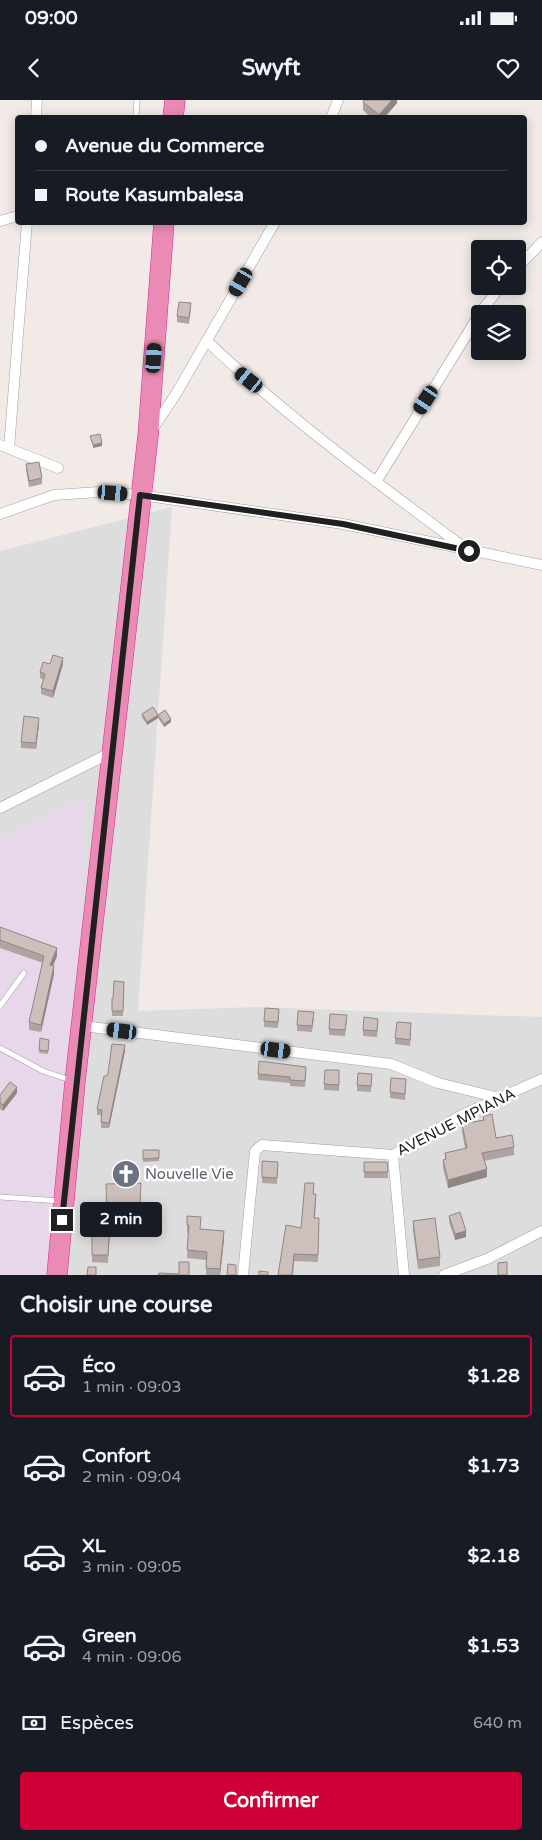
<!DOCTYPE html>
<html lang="fr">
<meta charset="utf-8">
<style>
:root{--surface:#171b24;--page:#242831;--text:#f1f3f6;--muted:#9ea1a6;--line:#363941;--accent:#cf0037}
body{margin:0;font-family:"Varela Round",sans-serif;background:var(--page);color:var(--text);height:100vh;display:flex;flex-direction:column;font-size:19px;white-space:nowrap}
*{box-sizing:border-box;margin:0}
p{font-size:16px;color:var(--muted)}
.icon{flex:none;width:28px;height:28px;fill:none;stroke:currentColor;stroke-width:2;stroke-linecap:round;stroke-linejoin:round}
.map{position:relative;height:1175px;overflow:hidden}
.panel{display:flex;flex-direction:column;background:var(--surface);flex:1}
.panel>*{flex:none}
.banner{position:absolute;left:15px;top:15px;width:512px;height:110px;border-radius:5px;box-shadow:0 2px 12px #0003;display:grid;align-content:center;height:110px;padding:0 20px;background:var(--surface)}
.fabs{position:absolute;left:471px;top:140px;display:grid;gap:10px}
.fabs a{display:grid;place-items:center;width:55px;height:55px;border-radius:5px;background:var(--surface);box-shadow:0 2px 12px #0003;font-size:25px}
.end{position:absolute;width:22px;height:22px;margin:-11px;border:6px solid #202020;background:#fff;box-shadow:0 0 0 2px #fff}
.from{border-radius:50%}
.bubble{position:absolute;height:35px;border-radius:5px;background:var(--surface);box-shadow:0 2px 12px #0003;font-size:16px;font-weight:700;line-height:35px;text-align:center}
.car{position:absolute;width:15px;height:30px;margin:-15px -8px;border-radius:6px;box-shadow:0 0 4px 1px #0007;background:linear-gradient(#222 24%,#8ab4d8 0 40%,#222 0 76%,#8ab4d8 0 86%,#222 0)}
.banner b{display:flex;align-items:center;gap:18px;height:48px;font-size:19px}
.banner b+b{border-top:1px solid var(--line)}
.banner i{width:12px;height:12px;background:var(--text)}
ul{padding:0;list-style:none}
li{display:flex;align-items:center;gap:15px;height:82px;margin:0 10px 8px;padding:0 10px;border:2px solid transparent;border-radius:5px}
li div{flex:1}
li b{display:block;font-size:19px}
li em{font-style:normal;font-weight:700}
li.active{border-color:var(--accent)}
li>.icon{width:45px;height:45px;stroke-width:1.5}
h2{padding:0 20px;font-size:22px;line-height:60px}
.pay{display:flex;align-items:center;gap:12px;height:55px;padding:0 20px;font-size:19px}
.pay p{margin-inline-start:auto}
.button{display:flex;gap:10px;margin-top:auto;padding:10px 20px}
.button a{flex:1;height:58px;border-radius:5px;background:var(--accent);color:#fff;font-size:20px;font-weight:700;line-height:58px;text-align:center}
.status{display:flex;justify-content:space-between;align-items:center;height:35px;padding:0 25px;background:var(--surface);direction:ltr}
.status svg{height:14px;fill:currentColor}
header{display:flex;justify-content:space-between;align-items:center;height:65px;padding:0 20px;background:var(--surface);font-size:22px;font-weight:700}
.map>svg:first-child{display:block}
.residential{fill:#dedddd}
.industrial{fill:#e8d7ea}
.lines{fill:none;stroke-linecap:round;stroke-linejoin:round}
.lane-casing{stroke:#a1a1a1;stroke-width:6}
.street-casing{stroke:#a1a1a1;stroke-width:11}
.highway-casing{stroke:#e12096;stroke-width:21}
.lane{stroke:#fff;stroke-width:5}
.street{stroke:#fff;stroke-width:10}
.highway{stroke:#ea8bb6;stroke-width:20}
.wall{fill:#b0a4a2}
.shaded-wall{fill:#908684}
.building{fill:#cdbfbc;stroke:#908684}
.route{stroke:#202020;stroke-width:6}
.labels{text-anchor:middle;stroke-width:5;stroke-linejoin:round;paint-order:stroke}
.street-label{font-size:15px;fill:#202020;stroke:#fff}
.worship-label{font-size:15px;fill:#5b616d;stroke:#fff;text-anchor:start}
</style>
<div class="status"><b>09:00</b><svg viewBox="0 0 49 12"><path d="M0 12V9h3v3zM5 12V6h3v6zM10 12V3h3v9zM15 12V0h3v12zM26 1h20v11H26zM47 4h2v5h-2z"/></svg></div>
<header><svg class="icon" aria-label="back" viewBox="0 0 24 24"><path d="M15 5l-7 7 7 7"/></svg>Swyft<svg class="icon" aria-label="heart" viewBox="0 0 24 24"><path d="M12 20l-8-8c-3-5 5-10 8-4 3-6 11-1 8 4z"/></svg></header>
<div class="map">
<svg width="542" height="1175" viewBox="0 0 542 1175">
<rect width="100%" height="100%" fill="#f1eae6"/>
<polygon class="residential" points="172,407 138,911 257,907 542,917 542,1175 0,1175 0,451"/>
<polygon class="industrial" points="83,697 80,926 48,1175 0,1175 0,740"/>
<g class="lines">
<defs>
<g id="lane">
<polyline points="136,18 137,0"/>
<polyline points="0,906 24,873"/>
<polyline points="0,948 43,971 70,980"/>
<polyline points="0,1097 61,1101"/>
</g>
<g id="street">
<polyline points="36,18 37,0"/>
<polyline points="331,18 338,0"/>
<polyline points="0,121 18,116"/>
<polyline points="518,167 542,142"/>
<path d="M207,241C287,317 377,383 465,448"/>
<polyline points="152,330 176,294 275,122"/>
<polyline points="0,345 58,368"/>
<polyline points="9,348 27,122"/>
<polyline points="376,382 482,210 501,186"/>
<polyline points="0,414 54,395 99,392 140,395 343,424 542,465"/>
<polyline points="0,708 112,652"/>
<polyline points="83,926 391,964 438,983 500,998"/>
<polyline points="393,1055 404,1175"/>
<polyline points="243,1175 255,1051 262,1045 393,1055 460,1016 542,979"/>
<polyline points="444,1175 487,1159 542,1131"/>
</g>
<g id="highway">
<polyline points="173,18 175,0"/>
<polyline points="57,1175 75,982 148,336 164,122"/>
</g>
</defs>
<use href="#lane" class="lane-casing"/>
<use href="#street" class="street-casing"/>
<use href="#highway" class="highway-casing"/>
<use href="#lane" class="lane"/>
<use href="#street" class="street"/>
<use href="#highway" class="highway"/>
</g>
<g class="wall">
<polygon points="397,0 397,3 384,18 371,18 363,10 363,2"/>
<polygon points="191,209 189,224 177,222 177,216"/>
<polygon points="26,364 42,378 42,384 29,387 26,370"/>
<polygon points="50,564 63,564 53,598 41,594 41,588 44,580 40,578 40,572"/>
<polygon points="142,614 158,615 171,622 164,627 158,618 147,625 142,617"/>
<polygon points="39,624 36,649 21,648 21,642"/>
<polygon points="0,827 57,856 53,866 54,874 41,932 29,930 29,922 43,863 0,848"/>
<polygon points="124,882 123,916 112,916 112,898 113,898"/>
<polygon points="279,915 278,928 264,927 264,921"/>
<polygon points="314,918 312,932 297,931 297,925"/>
<polygon points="347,921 345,936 329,935 329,929"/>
<polygon points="378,925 377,937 363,936 363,930"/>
<polygon points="411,929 410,946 395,944 395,938"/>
<polygon points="49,943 48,954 39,953 39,950"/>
<polygon points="125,951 109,1028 101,1028 101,1015 97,1015 97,1009 107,976"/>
<polygon points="339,970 339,991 324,990 324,984"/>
<polygon points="306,973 305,987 290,986 290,983 258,980 258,974"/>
<polygon points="372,980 371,992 357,991 357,985"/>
<polygon points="406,985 405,1000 390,998 390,992"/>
<polygon points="17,993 3,1011 0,1009 0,995"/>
<polygon points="483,1016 496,1038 514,1047 514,1055 484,1061 487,1077 448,1088 443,1068 443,1060 445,1060 445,1053 465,1048 462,1032 462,1024 483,1020"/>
<polygon points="143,1050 159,1050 159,1061 143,1062"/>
<polygon points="262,1061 278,1062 277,1084 262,1083"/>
<polygon points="364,1062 388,1072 388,1078 364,1078"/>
<polygon points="141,1090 139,1133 110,1132 108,1163 92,1162 92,1155 96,1127 107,1114"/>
<polygon points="314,1094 316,1102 315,1118 319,1118 318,1162 294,1161 278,1175 301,1128"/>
<polygon points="187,1116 200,1129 224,1139 220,1175 206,1175 206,1160 187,1158 188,1133 187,1133"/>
<polygon points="449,1116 466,1137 455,1140 449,1122"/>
<polygon points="413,1121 440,1157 440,1166 418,1169 413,1130"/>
</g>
<g class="shaded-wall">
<polygon points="392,0 397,0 397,3 384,18 379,18 379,15"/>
<polygon points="102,343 102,346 93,348 93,345"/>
<polygon points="63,558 63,564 53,598 53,591"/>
<polygon points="158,615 158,618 147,625 147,622"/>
<polygon points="39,618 39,624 36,649 36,643"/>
<polygon points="171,619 171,622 164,627 164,624"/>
<polygon points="57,848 57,856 50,873 50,865"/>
<polygon points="54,866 54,874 41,932 41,925"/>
<polygon points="125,945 125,951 109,1028 109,1023"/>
<polygon points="17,987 17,993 3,1011 3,1005"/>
<polygon points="487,1069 487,1077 448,1088 448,1080"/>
<polygon points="224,1131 224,1139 220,1175 220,1169"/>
<polygon points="466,1131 466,1137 455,1140 455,1134"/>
<polygon points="294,1154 294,1161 293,1175 292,1175"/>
</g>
<g class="building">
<polygon points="364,0 392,0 379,15 363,2"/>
<polygon points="179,202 191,203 189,218 177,216"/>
<polygon points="100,334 102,343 93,345 90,336"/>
<polygon points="39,362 42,378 29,381 26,364"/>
<polygon points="53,555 63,558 53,591 41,588 45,574 40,572 43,562 50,564"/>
<polygon points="153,607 158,615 147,622 142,614"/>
<polygon points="165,610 171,619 164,624 158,615"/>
<polygon points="24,616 39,618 36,643 21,642"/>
<polygon points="0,827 57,848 50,865 54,866 41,925 29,922 44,856 0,840"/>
<polygon points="114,881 124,882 123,911 112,911 112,898 113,898"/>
<polygon points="265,908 279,909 278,922 264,921"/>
<polygon points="298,911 314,912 312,926 297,925"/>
<polygon points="330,914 347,915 345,930 329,929"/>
<polygon points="364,917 378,919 377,931 363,930"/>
<polygon points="397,922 411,923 410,940 395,938"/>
<polygon points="40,938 49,940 48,951 39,950"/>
<polygon points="112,944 125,945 109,1023 101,1022 102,1010 97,1009 104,976 107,976 108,973"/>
<polygon points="259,961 306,967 305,981 290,980 290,977 258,974"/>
<polygon points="325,970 339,970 339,985 324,984"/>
<polygon points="358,973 372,974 371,986 357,985"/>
<polygon points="391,978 406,979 405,994 390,992"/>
<polygon points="10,982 17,987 3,1005 0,1003 0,995"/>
<polygon points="492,1014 496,1038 512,1035 514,1047 482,1053 487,1069 448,1080 443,1060 446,1059 445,1053 467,1048 462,1024 484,1020 483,1016"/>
<polygon points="143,1050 159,1050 159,1058 143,1059"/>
<polygon points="262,1061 278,1062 277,1078 262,1077"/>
<polygon points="364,1062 387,1062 388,1072 364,1072"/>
<polygon points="141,1083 139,1126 110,1125 108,1155 92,1155 92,1127 96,1127 97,1113 107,1114 106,1084"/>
<polygon points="305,1083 314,1083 313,1094 316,1094 314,1118 319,1118 318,1155 294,1154 292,1175 278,1175 286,1125 301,1128"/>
<polygon points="460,1112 466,1131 455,1134 449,1116"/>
<polygon points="187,1116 201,1117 200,1129 224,1131 220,1169 206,1168 207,1152 187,1150 189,1125 187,1125"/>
<polygon points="435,1118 440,1157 418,1160 413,1121"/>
<polygon points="179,1162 189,1162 189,1175 158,1175 159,1173 179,1174"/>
<polygon points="507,1162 507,1175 498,1175 498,1163"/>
<polygon points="228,1164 236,1165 236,1175 227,1175"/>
<polygon points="88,1167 96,1167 96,1175 87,1175"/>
<polygon points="259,1171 268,1172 268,1175 259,1175"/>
</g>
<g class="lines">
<polyline class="route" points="62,1120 140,395 343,424 469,451"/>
</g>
<defs>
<symbol id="church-disc" viewBox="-11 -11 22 22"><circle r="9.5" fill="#6b7280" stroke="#fff"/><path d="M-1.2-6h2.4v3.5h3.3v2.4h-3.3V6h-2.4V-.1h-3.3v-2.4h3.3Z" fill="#fff"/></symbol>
</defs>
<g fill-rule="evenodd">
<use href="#church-disc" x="110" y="1058" width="32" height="32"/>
</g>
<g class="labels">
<g class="street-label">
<text transform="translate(456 1022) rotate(-27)" y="5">AVENUE MPIANA</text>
</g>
<g class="worship-label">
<text x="145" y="1079">Nouvelle Vie</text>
</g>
</g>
</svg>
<div class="fabs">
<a><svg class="icon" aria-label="locate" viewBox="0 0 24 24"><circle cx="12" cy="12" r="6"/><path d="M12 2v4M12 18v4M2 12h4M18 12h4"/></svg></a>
<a><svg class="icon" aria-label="layers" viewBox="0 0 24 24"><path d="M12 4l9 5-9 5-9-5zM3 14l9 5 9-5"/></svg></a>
</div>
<i class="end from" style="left:469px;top:451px"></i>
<i class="end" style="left:62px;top:1120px"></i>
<div class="bubble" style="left:80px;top:1102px;width:82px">2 min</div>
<i class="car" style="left:241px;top:182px;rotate:210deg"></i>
<i class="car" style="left:154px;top:258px;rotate:4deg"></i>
<i class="car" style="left:249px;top:280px;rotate:309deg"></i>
<i class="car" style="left:426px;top:300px;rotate:213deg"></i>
<i class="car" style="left:113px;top:393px;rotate:94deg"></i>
<i class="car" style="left:122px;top:931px;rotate:277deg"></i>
<i class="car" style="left:276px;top:950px;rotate:97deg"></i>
<div class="banner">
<b><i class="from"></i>Avenue du Commerce</b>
<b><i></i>Route Kasumbalesa</b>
</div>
</div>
<section class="panel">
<h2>Choisir une course</h2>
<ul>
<li class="active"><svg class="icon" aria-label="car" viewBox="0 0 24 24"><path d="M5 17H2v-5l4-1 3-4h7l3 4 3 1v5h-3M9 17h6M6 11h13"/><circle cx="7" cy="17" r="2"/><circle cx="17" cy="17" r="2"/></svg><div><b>Éco</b><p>1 min · 09:03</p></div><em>$1.28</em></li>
<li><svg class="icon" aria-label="car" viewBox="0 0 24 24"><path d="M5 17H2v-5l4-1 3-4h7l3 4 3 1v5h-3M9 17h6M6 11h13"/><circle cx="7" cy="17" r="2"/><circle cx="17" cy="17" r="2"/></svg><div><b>Confort</b><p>2 min · 09:04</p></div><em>$1.73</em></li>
<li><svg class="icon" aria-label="car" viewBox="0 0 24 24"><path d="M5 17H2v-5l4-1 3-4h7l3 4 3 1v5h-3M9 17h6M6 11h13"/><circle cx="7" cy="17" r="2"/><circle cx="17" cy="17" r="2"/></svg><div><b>XL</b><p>3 min · 09:05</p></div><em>$2.18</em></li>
<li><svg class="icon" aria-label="car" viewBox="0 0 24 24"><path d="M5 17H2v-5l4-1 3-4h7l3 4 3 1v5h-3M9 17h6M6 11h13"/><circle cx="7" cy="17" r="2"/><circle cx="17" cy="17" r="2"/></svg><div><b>Green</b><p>4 min · 09:06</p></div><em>$1.53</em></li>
</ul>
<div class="pay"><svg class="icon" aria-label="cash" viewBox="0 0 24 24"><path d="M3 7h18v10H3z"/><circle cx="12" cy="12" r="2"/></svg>Espèces<p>640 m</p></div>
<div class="button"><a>Confirmer</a></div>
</section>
